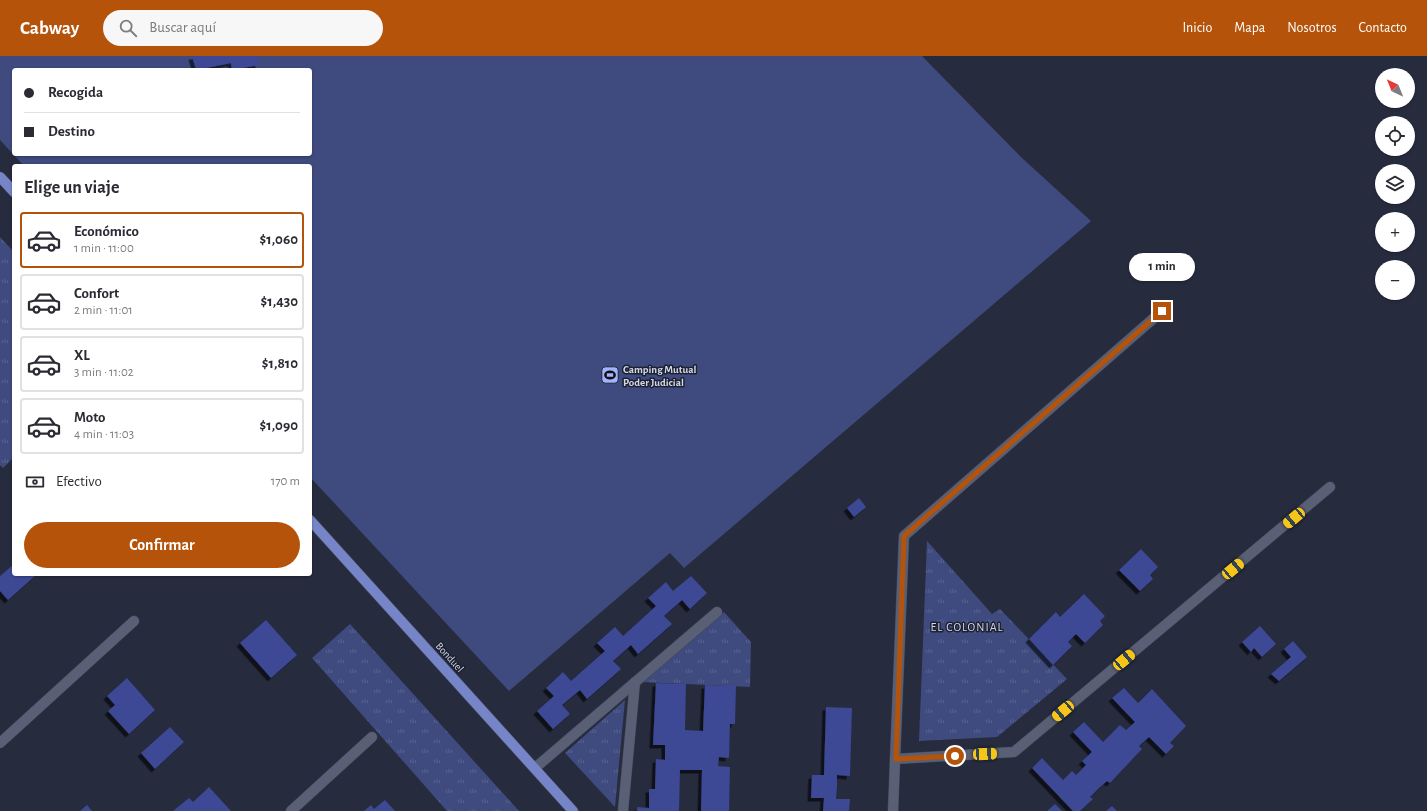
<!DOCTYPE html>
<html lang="es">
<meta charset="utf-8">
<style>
:root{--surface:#fff;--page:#f7f7f7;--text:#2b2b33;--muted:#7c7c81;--line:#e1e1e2;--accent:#b45309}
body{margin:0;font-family:"Alegreya Sans",sans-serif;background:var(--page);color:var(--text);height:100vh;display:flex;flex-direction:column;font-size:15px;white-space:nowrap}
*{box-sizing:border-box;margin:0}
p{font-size:13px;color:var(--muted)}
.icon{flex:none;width:22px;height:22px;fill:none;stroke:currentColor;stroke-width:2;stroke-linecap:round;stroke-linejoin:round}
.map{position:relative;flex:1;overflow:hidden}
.sheet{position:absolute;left:12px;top:108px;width:300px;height:412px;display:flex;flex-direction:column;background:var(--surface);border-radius:4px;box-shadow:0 1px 3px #0004}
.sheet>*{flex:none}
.banner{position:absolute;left:12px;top:12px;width:300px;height:88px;border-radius:4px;box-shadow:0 1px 3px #0004;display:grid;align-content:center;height:88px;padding:0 12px;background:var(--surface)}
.needle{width:26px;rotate:317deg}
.controls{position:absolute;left:1375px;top:12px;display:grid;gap:8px}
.controls a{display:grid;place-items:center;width:40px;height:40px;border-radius:50%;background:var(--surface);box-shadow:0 1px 3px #0004;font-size:20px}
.end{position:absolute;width:18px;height:18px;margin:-9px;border:5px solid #b45309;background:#fff;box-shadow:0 0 0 2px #fff}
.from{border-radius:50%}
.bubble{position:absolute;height:28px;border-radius:14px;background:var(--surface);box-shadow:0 1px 3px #0004;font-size:13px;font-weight:700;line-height:28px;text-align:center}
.car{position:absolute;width:12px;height:24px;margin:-12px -6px;border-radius:5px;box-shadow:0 0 3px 1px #0007;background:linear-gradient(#f5c518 24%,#345 0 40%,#f5c518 0 76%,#345 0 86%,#f5c518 0)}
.banner b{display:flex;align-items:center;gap:14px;height:38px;font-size:15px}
.banner b+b{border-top:1px solid var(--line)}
.banner i{width:10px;height:10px;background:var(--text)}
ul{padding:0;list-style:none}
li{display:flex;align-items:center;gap:12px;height:56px;margin:0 8px 6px;padding:0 4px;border:2px solid var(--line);border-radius:4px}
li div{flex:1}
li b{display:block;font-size:15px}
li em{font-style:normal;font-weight:700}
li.selected{border-color:var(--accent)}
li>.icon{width:36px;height:36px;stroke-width:1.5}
h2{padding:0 12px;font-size:18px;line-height:48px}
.pay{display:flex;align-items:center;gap:10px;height:44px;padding:0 12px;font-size:15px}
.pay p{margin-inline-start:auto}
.button{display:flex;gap:8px;margin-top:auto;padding:8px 12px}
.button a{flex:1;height:46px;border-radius:24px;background:var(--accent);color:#fff;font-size:16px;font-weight:700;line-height:46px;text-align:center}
header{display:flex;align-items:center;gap:24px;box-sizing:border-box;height:56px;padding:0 20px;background:var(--accent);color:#fff}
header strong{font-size:19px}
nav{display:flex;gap:22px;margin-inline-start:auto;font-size:14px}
.search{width:280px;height:36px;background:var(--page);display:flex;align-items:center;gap:10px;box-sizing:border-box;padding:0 14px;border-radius:22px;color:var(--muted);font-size:15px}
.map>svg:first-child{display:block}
.green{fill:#3f4a7e;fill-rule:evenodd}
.park{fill:url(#park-tufts)}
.building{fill:#3c4894;filter:url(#shadow)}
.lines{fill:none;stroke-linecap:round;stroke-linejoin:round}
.minor-casing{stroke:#424656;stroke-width:11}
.major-casing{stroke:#424656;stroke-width:11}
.minor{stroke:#595f75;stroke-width:10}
.major{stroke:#7684c8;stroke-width:10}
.route{stroke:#b45309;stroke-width:5}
.labels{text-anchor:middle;stroke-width:3;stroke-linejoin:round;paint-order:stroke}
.poi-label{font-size:11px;font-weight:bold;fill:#d4d7e4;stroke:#1c2133;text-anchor:start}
.street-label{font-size:11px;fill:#d4d7e4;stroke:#1c2133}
.neighbourhood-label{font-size:12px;letter-spacing:1px;fill:#d4d7e4;stroke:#1c2133}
</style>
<header>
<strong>Cabway</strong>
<div class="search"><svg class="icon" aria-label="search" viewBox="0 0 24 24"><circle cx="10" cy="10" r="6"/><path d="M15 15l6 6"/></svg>Buscar aquí</div>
<nav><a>Inicio</a><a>Mapa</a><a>Nosotros</a><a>Contacto</a></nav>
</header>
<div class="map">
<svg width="1427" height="755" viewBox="0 0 1427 755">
<defs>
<pattern id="park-tufts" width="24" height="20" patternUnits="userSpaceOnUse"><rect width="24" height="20" fill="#3f4a7e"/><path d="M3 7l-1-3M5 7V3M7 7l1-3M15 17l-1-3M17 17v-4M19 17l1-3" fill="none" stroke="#5a6390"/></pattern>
<filter id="shadow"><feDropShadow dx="-3.5" dy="3.5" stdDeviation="0" flood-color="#0009"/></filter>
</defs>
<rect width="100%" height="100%" fill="#262b3e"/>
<path class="green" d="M0,0H922L1021,101L1091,165L684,512L670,497L509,635L310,421V110H24L0,84ZM14,14H310V98H14Z"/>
<g class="park">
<polygon points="0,181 14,196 14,401 3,412 0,409"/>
<polygon points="927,485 992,558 1000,553 1067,623 997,681 919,685"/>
<polygon points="724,556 751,586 750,631 642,626"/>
<polygon points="350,568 519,755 447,755 312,602"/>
<polygon points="625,644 615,751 565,697"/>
</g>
<g class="building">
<polygon points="192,0 257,0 259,9 232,14 231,7 196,14"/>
<polygon points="859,442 866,451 854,461 847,452"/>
<polygon points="1141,493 1158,511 1150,519 1153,523 1140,535 1119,514"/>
<polygon points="14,508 14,518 36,519 8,544 0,535 0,520"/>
<polygon points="691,520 707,537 690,553 682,544 664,560 672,568 638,598 631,589 613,605 621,613 587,643 580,634 562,649 570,658 553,673 537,655 554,640 546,632 563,616 571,625 605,595 597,587 615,571 623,580 656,550 648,542 666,526 673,535"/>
<polygon points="1084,538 1105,560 1100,565 1103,569 1085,587 1076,578 1068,586 1072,590 1053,609 1029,583 1056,556 1060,561"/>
<polygon points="266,564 297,599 271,622 240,587"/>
<polygon points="1260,570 1276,588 1262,601 1254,592 1251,596 1242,586"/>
<polygon points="1293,585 1307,601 1279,625 1271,618 1291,601 1284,593"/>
<polygon points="127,622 155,654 129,678 108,655 115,649 107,640"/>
<polygon points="656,627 686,628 685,674 703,675 705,629 736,630 735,668 730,668 729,702 719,701 718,710 730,711 729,755 701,755 702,714 680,714 679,755 637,755 637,751 649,752 649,733 655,733 656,703 665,704 665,689 653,689"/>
<polygon points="1124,632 1138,647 1152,633 1186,670 1170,687 1174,690 1166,698 1149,681 1139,690 1142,693 1110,727 1107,725 1098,733 1090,741 1093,743 1080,755 1073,755 1032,712 1042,702 1063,724 1072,715 1076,719 1086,709 1082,705 1092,696 1073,676 1084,666 1103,686 1120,669 1126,674 1135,666 1112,642"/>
<polygon points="826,651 852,652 850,720 837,719 837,730 836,743 850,743 849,755 823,755 824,742 811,742 812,719 824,719"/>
<polygon points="170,671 184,686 155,713 141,697"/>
<polygon points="209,731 231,755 173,755 189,742 193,746"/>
<polygon points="385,744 395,755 364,755 371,749 374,753"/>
<polygon points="1055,748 1062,755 1047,755"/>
<polygon points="87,749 92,755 80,755"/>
<polygon points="1112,750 1117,755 1106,755"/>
</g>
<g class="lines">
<defs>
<g id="minor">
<polyline points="0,687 134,565"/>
<polyline points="895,703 1014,696 1330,431"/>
<polyline points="535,712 717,556"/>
<polyline points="291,755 372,681"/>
<polyline points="623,755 635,626"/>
<polyline points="893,755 904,480 1162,255"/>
</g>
<g id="major">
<polyline points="0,121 14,136"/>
<polyline points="310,464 573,755"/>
</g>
</defs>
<use href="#minor" class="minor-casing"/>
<use href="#major" class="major-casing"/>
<use href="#minor" class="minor"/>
<use href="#major" class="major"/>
</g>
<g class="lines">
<polyline class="route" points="955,700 896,703 904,480 1162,255"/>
</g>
<defs>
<symbol id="stadium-square" viewBox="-11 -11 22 22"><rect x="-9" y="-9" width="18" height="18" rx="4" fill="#a1b3fd" stroke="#1c2133"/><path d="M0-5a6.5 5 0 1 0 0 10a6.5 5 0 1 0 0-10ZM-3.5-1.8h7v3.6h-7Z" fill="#111"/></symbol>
</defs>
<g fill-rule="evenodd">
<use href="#stadium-square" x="600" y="309" width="20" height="20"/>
</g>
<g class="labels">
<g class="poi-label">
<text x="623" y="317">Camping Mutual<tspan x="623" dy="13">Poder Judicial</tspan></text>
</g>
<g class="street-label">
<text transform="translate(450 601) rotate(48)" y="4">Bonduel</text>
</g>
<g class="neighbourhood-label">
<text x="967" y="575">EL COLONIAL</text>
</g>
</g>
</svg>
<div class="controls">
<a><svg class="needle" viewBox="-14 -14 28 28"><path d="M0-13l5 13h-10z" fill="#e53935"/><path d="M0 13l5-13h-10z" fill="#7c7c81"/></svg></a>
<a><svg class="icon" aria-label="locate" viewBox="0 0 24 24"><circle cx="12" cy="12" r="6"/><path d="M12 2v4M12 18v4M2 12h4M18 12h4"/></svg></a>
<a><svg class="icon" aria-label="layers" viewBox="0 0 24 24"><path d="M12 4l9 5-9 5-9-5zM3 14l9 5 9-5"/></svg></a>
<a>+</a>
<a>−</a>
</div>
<i class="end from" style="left:955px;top:700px"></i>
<i class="end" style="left:1162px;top:255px"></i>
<div class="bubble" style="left:1129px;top:197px;width:66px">1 min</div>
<i class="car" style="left:1294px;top:462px;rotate:230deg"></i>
<i class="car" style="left:1233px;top:513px;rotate:50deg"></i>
<i class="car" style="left:1124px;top:604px;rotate:50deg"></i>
<i class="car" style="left:1063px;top:655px;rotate:230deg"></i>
<i class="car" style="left:985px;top:698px;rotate:87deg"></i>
<div class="banner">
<b><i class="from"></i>Recogida</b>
<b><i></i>Destino</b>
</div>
<section class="sheet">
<h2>Elige un viaje</h2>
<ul>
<li class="selected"><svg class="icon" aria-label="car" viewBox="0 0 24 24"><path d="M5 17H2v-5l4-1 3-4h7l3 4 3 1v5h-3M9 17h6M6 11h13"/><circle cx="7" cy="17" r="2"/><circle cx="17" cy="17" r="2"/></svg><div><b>Económico</b><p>1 min · 11:00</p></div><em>$1,060</em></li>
<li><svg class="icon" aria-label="car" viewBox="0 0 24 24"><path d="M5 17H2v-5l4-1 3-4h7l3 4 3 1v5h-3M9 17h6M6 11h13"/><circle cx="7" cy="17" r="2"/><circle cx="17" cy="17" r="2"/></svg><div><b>Confort</b><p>2 min · 11:01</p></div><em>$1,430</em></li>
<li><svg class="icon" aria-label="car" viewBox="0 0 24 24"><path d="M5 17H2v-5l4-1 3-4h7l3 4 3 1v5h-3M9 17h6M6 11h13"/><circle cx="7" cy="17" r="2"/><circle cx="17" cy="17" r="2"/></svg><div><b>XL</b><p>3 min · 11:02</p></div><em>$1,810</em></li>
<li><svg class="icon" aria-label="car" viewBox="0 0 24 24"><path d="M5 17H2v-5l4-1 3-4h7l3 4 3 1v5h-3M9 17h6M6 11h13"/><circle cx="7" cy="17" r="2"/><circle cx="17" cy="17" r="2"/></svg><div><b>Moto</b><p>4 min · 11:03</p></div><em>$1,090</em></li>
</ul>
<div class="pay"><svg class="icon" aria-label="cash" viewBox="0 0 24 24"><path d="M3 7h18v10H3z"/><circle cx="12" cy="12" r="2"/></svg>Efectivo<p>170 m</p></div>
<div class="button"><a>Confirmar</a></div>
</section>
</div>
